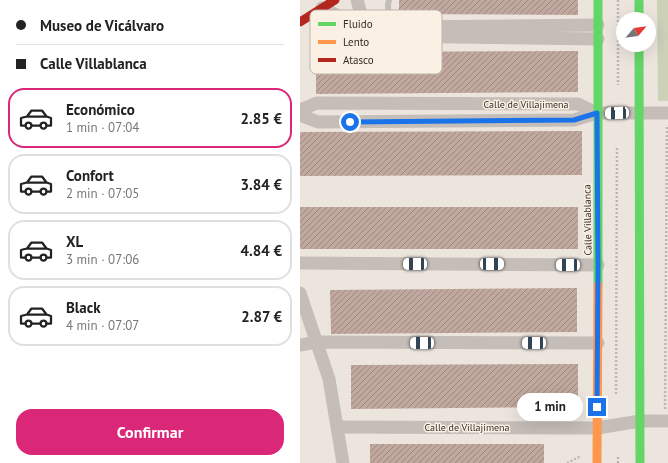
<!DOCTYPE html>
<html lang="es">
<meta charset="utf-8">
<style>
:root{--surface:#fff;--page:#f6f6f6;--text:#222;--muted:#767676;--line:#e0e0e0;--accent:#db2777}
body{margin:0;font-family:"PT Sans",sans-serif;background:var(--page);color:var(--text);height:100vh;display:flex;flex-direction:column;font-size:15px;white-space:nowrap}
*{box-sizing:border-box;margin:0}
p{font-size:13px;color:var(--muted)}
.icon{flex:none;width:22px;height:22px;fill:none;stroke:currentColor;stroke-width:2;stroke-linecap:round;stroke-linejoin:round}
.map{position:relative;flex:1;overflow:hidden}
.drawer{display:flex;flex-direction:column;background:var(--surface);width:300px}
.drawer>*{flex:none}
.banner{display:grid;align-content:center;height:88px;padding:0 16px;background:var(--surface)}
.needle{width:26px;rotate:62deg}
.buttons{position:absolute;left:316px;top:12px;display:grid;gap:8px}
.buttons a{display:grid;place-items:center;width:40px;height:40px;border-radius:50%;background:var(--surface);box-shadow:0 4px 16px #0002;font-size:20px}
.end{position:absolute;width:18px;height:18px;margin:-9px;border:5px solid #1a73e8;background:#fff;box-shadow:0 0 0 2px #fff}
.from{border-radius:50%}
.bubble{position:absolute;height:28px;border-radius:14px;background:var(--surface);box-shadow:0 4px 16px #0002;font-size:13px;font-weight:800;line-height:28px;text-align:center}
.car{position:absolute;width:12px;height:24px;margin:-12px -6px;border-radius:5px;box-shadow:0 0 3px 1px #0007;background:linear-gradient(#fff 24%,#345 0 40%,#fff 0 76%,#345 0 86%,#fff 0)}
.banner b{display:flex;align-items:center;gap:14px;height:38px;font-size:15px}
.banner b+b{border-top:1px solid var(--line)}
.banner i{width:10px;height:10px;background:var(--text)}
ul{padding:0;list-style:none}
li{display:flex;align-items:center;gap:12px;height:60px;margin:0 8px 6px;padding:0 8px;border:2px solid var(--line);border-radius:16px}
li div{flex:1}
li b{display:block;font-size:15px}
li em{font-style:normal;font-weight:800}
li.active{border-color:var(--accent)}
li>.icon{width:36px;height:36px;stroke-width:1.5}
.button{display:flex;gap:8px;margin-top:auto;padding:8px 16px}
.button a{flex:1;height:46px;border-radius:16px;background:var(--accent);color:#fff;font-size:16px;font-weight:800;line-height:46px;text-align:center}
main{display:flex;flex:1;min-height:0}
.map>svg:first-child{display:block}
.green{fill:#cdd1b8}
.building{fill:url(#building-hatch)}
.lines{fill:none;stroke-linecap:round;stroke-linejoin:round}
.path{stroke:#bdb6b0;stroke-width:2.5;stroke-dasharray:2 2;stroke-linecap:butt}
.lane{stroke:#c5bdb7;stroke-width:6}
.street{stroke:#c5bdb7;stroke-width:13}
.fast{stroke:#63d668;stroke-width:9}
.slow{stroke:#ff974d;stroke-width:9}
.jam{stroke:#b3261e;stroke-width:9}
.route{stroke:#1a73e8;stroke-width:5}
.labels{text-anchor:middle;stroke-width:3;stroke-linejoin:round;paint-order:stroke}
.street-label{font-size:10px;fill:#352b26;stroke:#faf0e4}
.key{fill:#faf0e4;stroke:#bfb5ab;stroke-width:1}
.key-label{font-size:11px;fill:#352b26}
</style>
<main>
<section class="drawer">
<div class="banner">
<b><i class="from"></i>Museo de Vicálvaro</b>
<b><i></i>Calle Villablanca</b>
</div>
<ul>
<li class="active"><svg class="icon" aria-label="car" viewBox="0 0 24 24"><path d="M5 17H2v-5l4-1 3-4h7l3 4 3 1v5h-3M9 17h6M6 11h13"/><circle cx="7" cy="17" r="2"/><circle cx="17" cy="17" r="2"/></svg><div><b>Económico</b><p>1 min · 07:04</p></div><em>2.85 €</em></li>
<li><svg class="icon" aria-label="car" viewBox="0 0 24 24"><path d="M5 17H2v-5l4-1 3-4h7l3 4 3 1v5h-3M9 17h6M6 11h13"/><circle cx="7" cy="17" r="2"/><circle cx="17" cy="17" r="2"/></svg><div><b>Confort</b><p>2 min · 07:05</p></div><em>3.84 €</em></li>
<li><svg class="icon" aria-label="car" viewBox="0 0 24 24"><path d="M5 17H2v-5l4-1 3-4h7l3 4 3 1v5h-3M9 17h6M6 11h13"/><circle cx="7" cy="17" r="2"/><circle cx="17" cy="17" r="2"/></svg><div><b>XL</b><p>3 min · 07:06</p></div><em>4.84 €</em></li>
<li><svg class="icon" aria-label="car" viewBox="0 0 24 24"><path d="M5 17H2v-5l4-1 3-4h7l3 4 3 1v5h-3M9 17h6M6 11h13"/><circle cx="7" cy="17" r="2"/><circle cx="17" cy="17" r="2"/></svg><div><b>Black</b><p>4 min · 07:07</p></div><em>2.87 €</em></li>
</ul>
<div class="button"><a>Confirmar</a></div>
</section>
<div class="map">
<svg width="368" height="463" viewBox="0 0 368 463">
<defs>
<pattern id="building-hatch" width="6" height="6" patternUnits="userSpaceOnUse"><rect width="6" height="6" fill="#c1a89f"/><path d="M-1 1l2-2M0 6l6-6M5 7l2-2" fill="none" stroke="#9e8981"/></pattern>
</defs>
<rect width="100%" height="100%" fill="#ece5de"/>
<polygon class="green" points="357,0 368,0 368,101 358,101"/>
<g class="building">
<polygon points="99,0 278,0 278,15 99,14"/>
<polygon points="278,51 278,92 16,94 16,52"/>
<polygon points="282,131 282,175 0,176 0,132"/>
<rect x="0" y="207" width="278" height="42"/>
<polygon points="277,288 277,332 31,334 30,290"/>
<polygon points="278,364 278,407 51,409 51,365"/>
<rect x="70" y="444" width="174" height="19"/>
</g>
<g class="lines">
<g class="path">
<polyline points="318,0 318,85"/>
<polyline points="316,394 317,147"/>
<polyline points="365,409 367,126"/>
<polyline points="267,463 281,456"/>
<polyline points="318,463 318,457"/>
</g>
<polyline class="lane" points="89,0 88,4 89,27"/>
<g class="street">
<polyline points="57,0 61,14 75,27 80,27"/>
<polyline points="22,8 80,36 298,39"/>
<polyline points="100,27 298,25"/>
<polyline points="0,110 17,103 269,104 278,104 297,113"/>
<polyline points="0,115 18,122 274,120 297,113 368,113"/>
<polyline points="0,263 298,265"/>
<polyline points="0,293 29,379 43,463"/>
<polyline points="0,345 17,342 298,343"/>
<polyline points="38,427 297,428 340,421 368,421"/>
</g>
<g class="fast">
<polyline points="339,0 339,19"/>
<polyline points="339,45 340,463"/>
<polyline points="298,285 298,0"/>
</g>
<polyline class="slow" points="297,463 298,285"/>
<polyline class="jam" points="0,22 35,0"/>
</g>
<g class="lines">
<polyline class="route" points="50,122 274,120 297,113 298,265 297,407"/>
</g>
<g class="labels">
<g class="street-label">
<text x="226" y="108">Calle de Villajimena</text>
<text transform="translate(287 220) rotate(-91)" y="4">Calle Villablanca</text>
<text x="167" y="431">Calle de Villajimena</text>
</g>
</g>
<rect x="10" y="10" width="132" height="64" rx="6" class="key"/>
<rect x="18" y="22" width="18" height="4" fill="#63d668"/>
<rect x="18" y="40" width="18" height="4" fill="#ff974d"/>
<rect x="18" y="58" width="18" height="4" fill="#b3261e"/>
<g class="key-label">
<text x="43" y="28">Fluido</text>
<text x="43" y="46">Lento</text>
<text x="43" y="64">Atasco</text>
</g>
</svg>
<div class="buttons">
<a><svg class="needle" viewBox="-14 -14 28 28"><path d="M0-13l5 13h-10z" fill="#e53935"/><path d="M0 13l5-13h-10z" fill="#767676"/></svg></a>
</div>
<i class="end from" style="left:50px;top:122px"></i>
<i class="end" style="left:297px;top:407px"></i>
<div class="bubble" style="left:217px;top:393px;width:66px">1 min</div>
<i class="car" style="left:317px;top:113px;rotate:268deg"></i>
<i class="car" style="left:115px;top:264px;rotate:270deg"></i>
<i class="car" style="left:192px;top:264px;rotate:90deg"></i>
<i class="car" style="left:268px;top:265px;rotate:270deg"></i>
<i class="car" style="left:122px;top:343px;rotate:270deg"></i>
<i class="car" style="left:234px;top:343px;rotate:270deg"></i>
</div>
</main>
